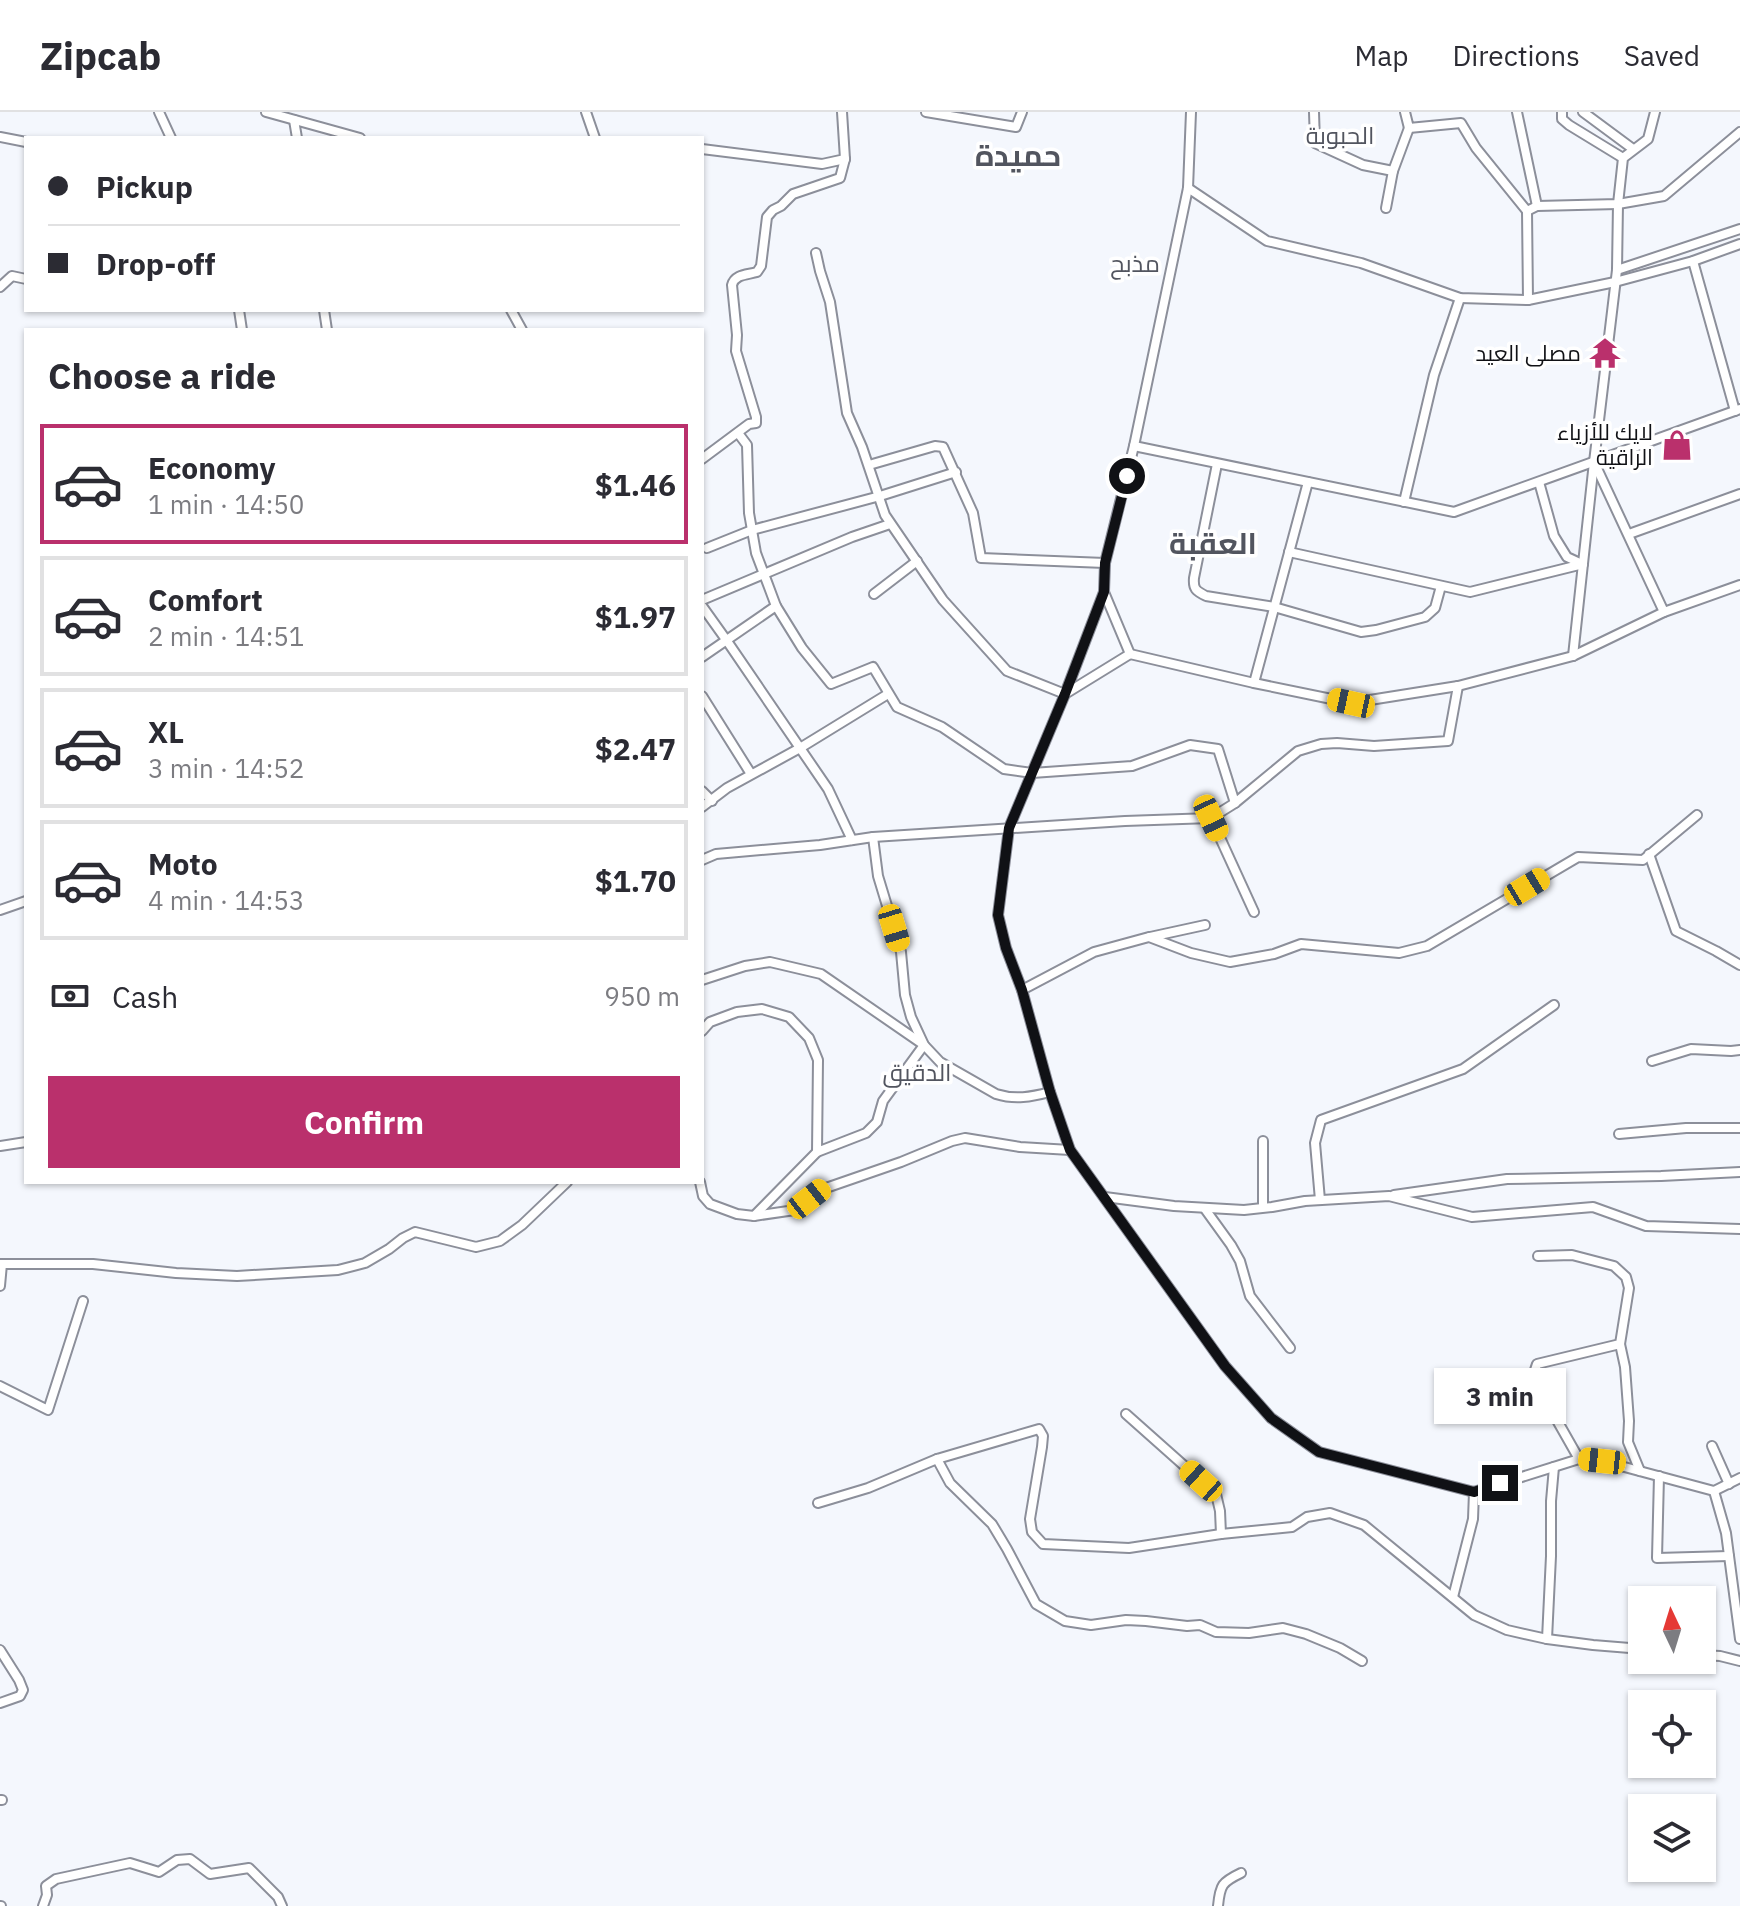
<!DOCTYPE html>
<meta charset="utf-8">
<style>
:root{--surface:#fff;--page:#f2f2f3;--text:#2b2b33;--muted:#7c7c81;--line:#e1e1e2;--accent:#ba306c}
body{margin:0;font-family:"IBM Plex Sans",Cairo,sans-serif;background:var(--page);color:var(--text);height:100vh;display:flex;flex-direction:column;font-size:30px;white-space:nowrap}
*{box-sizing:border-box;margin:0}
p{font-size:26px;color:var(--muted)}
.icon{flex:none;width:44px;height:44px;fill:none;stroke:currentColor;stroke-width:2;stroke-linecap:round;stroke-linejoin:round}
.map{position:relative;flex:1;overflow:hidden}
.drawer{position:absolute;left:24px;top:216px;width:680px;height:856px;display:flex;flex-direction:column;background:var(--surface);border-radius:0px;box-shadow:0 2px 6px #0004}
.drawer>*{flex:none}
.hud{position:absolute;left:24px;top:24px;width:680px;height:176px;border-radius:0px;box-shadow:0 2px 6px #0004;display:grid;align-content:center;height:176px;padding:0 24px;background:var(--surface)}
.needle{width:52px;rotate:356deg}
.controls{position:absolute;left:1628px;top:1474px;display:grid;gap:16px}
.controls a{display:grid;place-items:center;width:88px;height:88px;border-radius:0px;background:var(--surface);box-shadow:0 2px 6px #0004;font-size:40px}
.end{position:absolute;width:36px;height:36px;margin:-18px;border:10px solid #101115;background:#fff;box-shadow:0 0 0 4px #fff}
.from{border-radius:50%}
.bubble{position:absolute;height:56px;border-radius:0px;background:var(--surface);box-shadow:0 2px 6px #0004;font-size:26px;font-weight:800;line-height:56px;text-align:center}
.car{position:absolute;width:24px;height:48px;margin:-24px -12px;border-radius:10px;box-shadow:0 0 6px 2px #0007;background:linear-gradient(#f5c518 24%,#345 0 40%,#f5c518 0 76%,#345 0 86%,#f5c518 0)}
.hud b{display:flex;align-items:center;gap:28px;height:76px;font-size:30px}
.hud b+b{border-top:2px solid var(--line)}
.hud i{width:20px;height:20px;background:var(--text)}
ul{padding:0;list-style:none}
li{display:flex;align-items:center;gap:24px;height:120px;margin:0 16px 12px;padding:0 8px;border:4px solid var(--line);border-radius:0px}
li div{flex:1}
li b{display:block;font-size:30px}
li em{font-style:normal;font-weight:800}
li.current{border-color:var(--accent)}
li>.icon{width:72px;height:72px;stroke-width:1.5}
h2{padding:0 24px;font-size:36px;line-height:96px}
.pay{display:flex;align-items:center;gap:20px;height:88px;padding:0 24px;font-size:30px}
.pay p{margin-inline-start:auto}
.button{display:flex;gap:16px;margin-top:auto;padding:16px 24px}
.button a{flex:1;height:92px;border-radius:0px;background:var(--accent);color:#fff;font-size:32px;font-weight:800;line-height:92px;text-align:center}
header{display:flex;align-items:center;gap:48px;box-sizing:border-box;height:112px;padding:0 40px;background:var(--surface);border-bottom:2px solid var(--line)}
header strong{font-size:38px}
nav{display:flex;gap:44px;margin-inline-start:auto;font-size:28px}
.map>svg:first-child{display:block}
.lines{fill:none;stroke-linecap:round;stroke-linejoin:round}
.minor-casing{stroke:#8c8f9a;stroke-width:12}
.minor{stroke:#fff;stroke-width:8}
.route{stroke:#101115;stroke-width:10}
.labels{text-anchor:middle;stroke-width:7;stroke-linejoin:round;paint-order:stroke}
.poi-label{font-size:22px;fill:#101115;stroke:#fff;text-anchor:end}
.neighbourhood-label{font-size:24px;fill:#52555f;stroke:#fff}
.district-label{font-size:30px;font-weight:bold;fill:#52555f;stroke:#fff}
</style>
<header>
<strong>Zipcab</strong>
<nav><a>Map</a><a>Directions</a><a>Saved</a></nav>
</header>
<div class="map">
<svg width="1740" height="1794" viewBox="0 0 1740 1794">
<rect width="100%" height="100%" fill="#f4f7fd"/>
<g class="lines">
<defs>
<g id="minor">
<polyline points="159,0 171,26"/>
<polyline points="266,0 360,26"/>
<polyline points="586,0 595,26"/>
<polyline points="926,0 1016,15 1022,0"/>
<polyline points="1191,0 1188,76 1134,334 1105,451 1104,480 1065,582 1009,716 998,803 1006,836 1022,878 1050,980 1070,1038 1225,1254 1271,1306 1319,1340 1474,1380 1579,1347 1602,1349 1714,1379 1740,1366"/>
<polyline points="1314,0 1315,31 1363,53 1393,59"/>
<polyline points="1405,0 1409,16 1461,11 1476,36 1527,99"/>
<polyline points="1517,0 1537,94"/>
<polyline points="1562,0 1562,7 1569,13 1623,46"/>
<polyline points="1583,0 1633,37"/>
<polyline points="1655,0 1648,27 1623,46 1618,92 1617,158 1594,350 1664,500"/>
<polyline points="294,8 297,26"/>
<polyline points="0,25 26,30"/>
<polyline points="702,37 822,52 845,47 842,0"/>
<polyline points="1188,76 1267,129 1361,151 1460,186 1528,188 1615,170 1693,149 1740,132"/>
<polyline points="1386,96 1393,59 1409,16"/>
<polyline points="816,141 820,159 830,190 847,301 862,335 885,403 943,488 1007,559 1065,582 1130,542 1104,480"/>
<polyline points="1693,149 1735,299"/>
<polyline points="1617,158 1740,117"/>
<polyline points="0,175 12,164 26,167"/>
<polyline points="1528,188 1527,99 1537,94 1618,92 1664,84 1740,20"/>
<polyline points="239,198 242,218"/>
<polyline points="324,198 327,218"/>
<polyline points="511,198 522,218"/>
<polyline points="738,321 747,333 749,401 756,441 767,470 776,494 802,536 831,572 873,555 897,595 942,615 1004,657 1032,661 1132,654 1190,633 1218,637 1235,691"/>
<polyline points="1134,334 1454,400 1740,297"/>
<path d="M702,347L749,312L756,311V305L736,239L737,223L732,173C735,162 747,163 757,160L761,154L767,105L773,98L781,94L793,82L840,66L845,47"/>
<path d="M1217,352L1194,466C1193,477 1196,479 1206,484L1274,495L1361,520L1376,518L1425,505L1435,496L1441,474"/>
<polyline points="869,353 935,334 943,335 973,401 981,446 1105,451"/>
<polyline points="1539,370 1554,424 1567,445 1582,452"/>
<polyline points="1404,390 1434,263 1460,186"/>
<polyline points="1629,422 1740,382"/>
<polyline points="707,436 752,418 880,384 956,360"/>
<polyline points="1289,440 1470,480 1583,452"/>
<polyline points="874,482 917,449"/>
<polyline points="702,488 852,425 890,412"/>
<polyline points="702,494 727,529 828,677 852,728"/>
<polyline points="1130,542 1254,571 1351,591 1458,574 1573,544 1664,500 1740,473"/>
<polyline points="1573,544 1594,350"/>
<polyline points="702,545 776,494"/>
<polyline points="1254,571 1308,370"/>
<polyline points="702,584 751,662"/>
<polyline points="702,679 712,689"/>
<polyline points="702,695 727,676 800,636 888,582"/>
<polyline points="1211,706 1254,800"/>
<path d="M873,725L878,764L901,840L905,883L911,905L924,933L940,950L996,982C1015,988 1031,985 1050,980"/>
<polyline points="1649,742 1676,819 1716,839 1740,853"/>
<polyline points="702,748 716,742 820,733 873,725 1125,709 1211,706 1235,691 1298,639 1321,632 1337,631 1374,634 1448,629 1458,574"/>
<polyline points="0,798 26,789"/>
<polyline points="1150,825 1205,813"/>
<polyline points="702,868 745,854 770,850 821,862 924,933 883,989 877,1010 866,1021 817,1040 818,948 809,926 789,905 762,897 737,900 710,910 702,919"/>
<polyline points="1022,878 1094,840 1149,825 1191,841 1230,850 1274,842 1301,832 1399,841 1427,834 1578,745 1643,748 1697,703"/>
<polyline points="1652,949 1691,937 1731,939 1740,938"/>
<polyline points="1619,1022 1686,1016 1740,1016"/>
<polyline points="0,1034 26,1030"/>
<polyline points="700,1070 703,1084 710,1092 737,1102 754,1104 795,1098 823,1077 901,1050 952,1029 965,1026 1020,1035 1070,1038"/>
<polyline points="1394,1083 1507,1067 1661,1064 1740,1060"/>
<polyline points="1105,1085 1174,1094 1244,1098 1272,1095 1305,1089 1389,1084 1472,1105 1593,1095 1646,1114 1740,1117"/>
<polyline points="1320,1088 1315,1031 1321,1008 1463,957 1554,893"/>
<polyline points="1263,1095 1263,1029"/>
<polyline points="1205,1097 1231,1133 1240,1149 1250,1184 1290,1236"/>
<polyline points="754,1104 817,1040"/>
<polyline points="1538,1144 1572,1143 1614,1154 1626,1165 1629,1176 1620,1232 1537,1252 1534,1261 1537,1273 1579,1347"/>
<polyline points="0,1152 93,1152 176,1161 237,1164 338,1158 365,1151 389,1137 403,1126 415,1120 476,1135 500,1129 522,1113 567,1070"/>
<polyline points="0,1174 2,1152"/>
<polyline points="1620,1232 1625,1255 1629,1309 1628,1330 1640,1359"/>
<polyline points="0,1274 48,1298 83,1189"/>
<polyline points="1126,1302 1216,1382 1220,1399 1221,1422"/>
<polyline points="1712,1334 1729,1372"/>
<polyline points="937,1347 950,1371 992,1412 1007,1437 1036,1492 1065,1509 1091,1513 1126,1508 1146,1509 1187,1514 1200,1513 1216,1520 1249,1521 1283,1516 1306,1522 1340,1536 1362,1549"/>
<polyline points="1659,1364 1657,1446 1729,1444"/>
<polyline points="1714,1379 1726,1421 1740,1527"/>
<polyline points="818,1391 868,1376 937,1347 1039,1317 1043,1324 1042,1335 1030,1407 1032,1420 1043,1432 1129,1436 1221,1422 1292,1415 1307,1405 1330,1401 1364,1413 1474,1503 1507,1518 1547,1527 1593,1533 1642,1537"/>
<polyline points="1453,1485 1473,1407 1474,1380"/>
<polyline points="1547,1527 1551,1444 1551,1389 1554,1355"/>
<polyline points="0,1538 19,1568 23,1578 20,1584 0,1591"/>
<polyline points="1702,1543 1720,1544 1740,1549"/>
<polyline points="0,1688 2,1688"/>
<polyline points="0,1794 1,1794"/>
<polyline points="43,1794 47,1783 46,1774 56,1767 130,1751 159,1760 177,1748 190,1747 210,1762 249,1756 278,1785 282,1794"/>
<path d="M1218,1794C1220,1773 1222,1770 1241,1761"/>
</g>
</defs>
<use href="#minor" class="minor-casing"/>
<use href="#minor" class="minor"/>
</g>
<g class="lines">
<polyline class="route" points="1127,364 1105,451 1104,480 1065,582 1009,716 998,803 1006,836 1022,878 1050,980 1070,1038 1225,1254 1271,1306 1319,1340 1474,1380 1500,1371"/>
</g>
<defs>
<symbol id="temple-bare" viewBox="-9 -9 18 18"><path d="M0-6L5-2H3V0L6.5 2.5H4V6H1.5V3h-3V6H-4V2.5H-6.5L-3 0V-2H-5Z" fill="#ba306c" stroke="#fff" stroke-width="2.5" paint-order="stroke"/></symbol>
<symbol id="shop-bare" viewBox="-9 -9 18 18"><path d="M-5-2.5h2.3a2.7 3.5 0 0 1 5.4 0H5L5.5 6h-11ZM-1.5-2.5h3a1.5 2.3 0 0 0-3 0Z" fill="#ba306c" stroke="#fff" stroke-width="2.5" paint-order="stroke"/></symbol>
</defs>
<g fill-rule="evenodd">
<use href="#temple-bare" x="1583" y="219" width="44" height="44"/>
<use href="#shop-bare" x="1655" y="311" width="44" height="44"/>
</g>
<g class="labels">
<g class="poi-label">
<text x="1581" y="249">مصلى العيد</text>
<text x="1653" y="328">لايك للأزياء<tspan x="1653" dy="25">الراقية</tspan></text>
</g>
<g class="neighbourhood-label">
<text x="1340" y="32">الحبوبة</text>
<text x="1135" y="160">مذبح</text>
<text x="917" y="969">الدقيق</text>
</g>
<g class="district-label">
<text x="1018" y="54">حميدة</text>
<text x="1213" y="442">العقبة</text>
</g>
</g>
</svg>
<div class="controls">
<a><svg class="needle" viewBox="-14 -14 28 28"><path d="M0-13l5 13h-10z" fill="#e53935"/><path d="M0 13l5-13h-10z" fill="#7c7c81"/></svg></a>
<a><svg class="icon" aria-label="locate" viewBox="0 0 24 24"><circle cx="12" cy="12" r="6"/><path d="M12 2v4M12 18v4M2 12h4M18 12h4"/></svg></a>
<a><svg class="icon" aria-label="layers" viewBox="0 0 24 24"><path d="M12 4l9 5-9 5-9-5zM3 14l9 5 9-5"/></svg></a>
</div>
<i class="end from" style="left:1127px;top:364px"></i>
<i class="end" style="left:1500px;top:1371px"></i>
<div class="bubble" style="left:1434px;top:1256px;width:132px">3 min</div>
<i class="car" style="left:1351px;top:591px;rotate:282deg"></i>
<i class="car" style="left:1211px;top:706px;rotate:155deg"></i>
<i class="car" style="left:1527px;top:775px;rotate:59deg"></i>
<i class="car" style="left:894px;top:816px;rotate:163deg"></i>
<i class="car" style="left:809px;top:1087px;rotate:52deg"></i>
<i class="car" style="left:1602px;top:1349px;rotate:276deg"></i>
<i class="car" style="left:1201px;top:1369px;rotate:312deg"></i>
<div class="hud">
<b><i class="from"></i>Pickup</b>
<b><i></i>Drop-off</b>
</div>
<section class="drawer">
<h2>Choose a ride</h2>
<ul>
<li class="current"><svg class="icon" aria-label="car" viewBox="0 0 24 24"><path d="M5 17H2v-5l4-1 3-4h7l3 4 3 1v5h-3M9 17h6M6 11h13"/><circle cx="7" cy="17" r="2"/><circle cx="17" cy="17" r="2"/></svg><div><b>Economy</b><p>1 min · 14:50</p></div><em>$1.46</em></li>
<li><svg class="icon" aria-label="car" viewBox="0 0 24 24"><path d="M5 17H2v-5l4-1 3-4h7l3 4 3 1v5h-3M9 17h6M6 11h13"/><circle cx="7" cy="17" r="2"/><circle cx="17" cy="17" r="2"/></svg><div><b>Comfort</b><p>2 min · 14:51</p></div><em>$1.97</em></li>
<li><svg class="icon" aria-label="car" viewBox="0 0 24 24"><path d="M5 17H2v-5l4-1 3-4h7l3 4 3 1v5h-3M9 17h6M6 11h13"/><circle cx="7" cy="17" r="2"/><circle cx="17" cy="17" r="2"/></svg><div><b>XL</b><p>3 min · 14:52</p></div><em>$2.47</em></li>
<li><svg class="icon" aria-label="car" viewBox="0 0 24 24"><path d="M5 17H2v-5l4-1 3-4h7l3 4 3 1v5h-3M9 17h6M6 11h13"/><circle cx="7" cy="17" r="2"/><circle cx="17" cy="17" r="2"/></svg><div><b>Moto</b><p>4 min · 14:53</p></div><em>$1.70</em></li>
</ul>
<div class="pay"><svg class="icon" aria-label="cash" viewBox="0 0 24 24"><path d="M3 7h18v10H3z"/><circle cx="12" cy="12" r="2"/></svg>Cash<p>950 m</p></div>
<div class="button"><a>Confirm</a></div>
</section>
</div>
